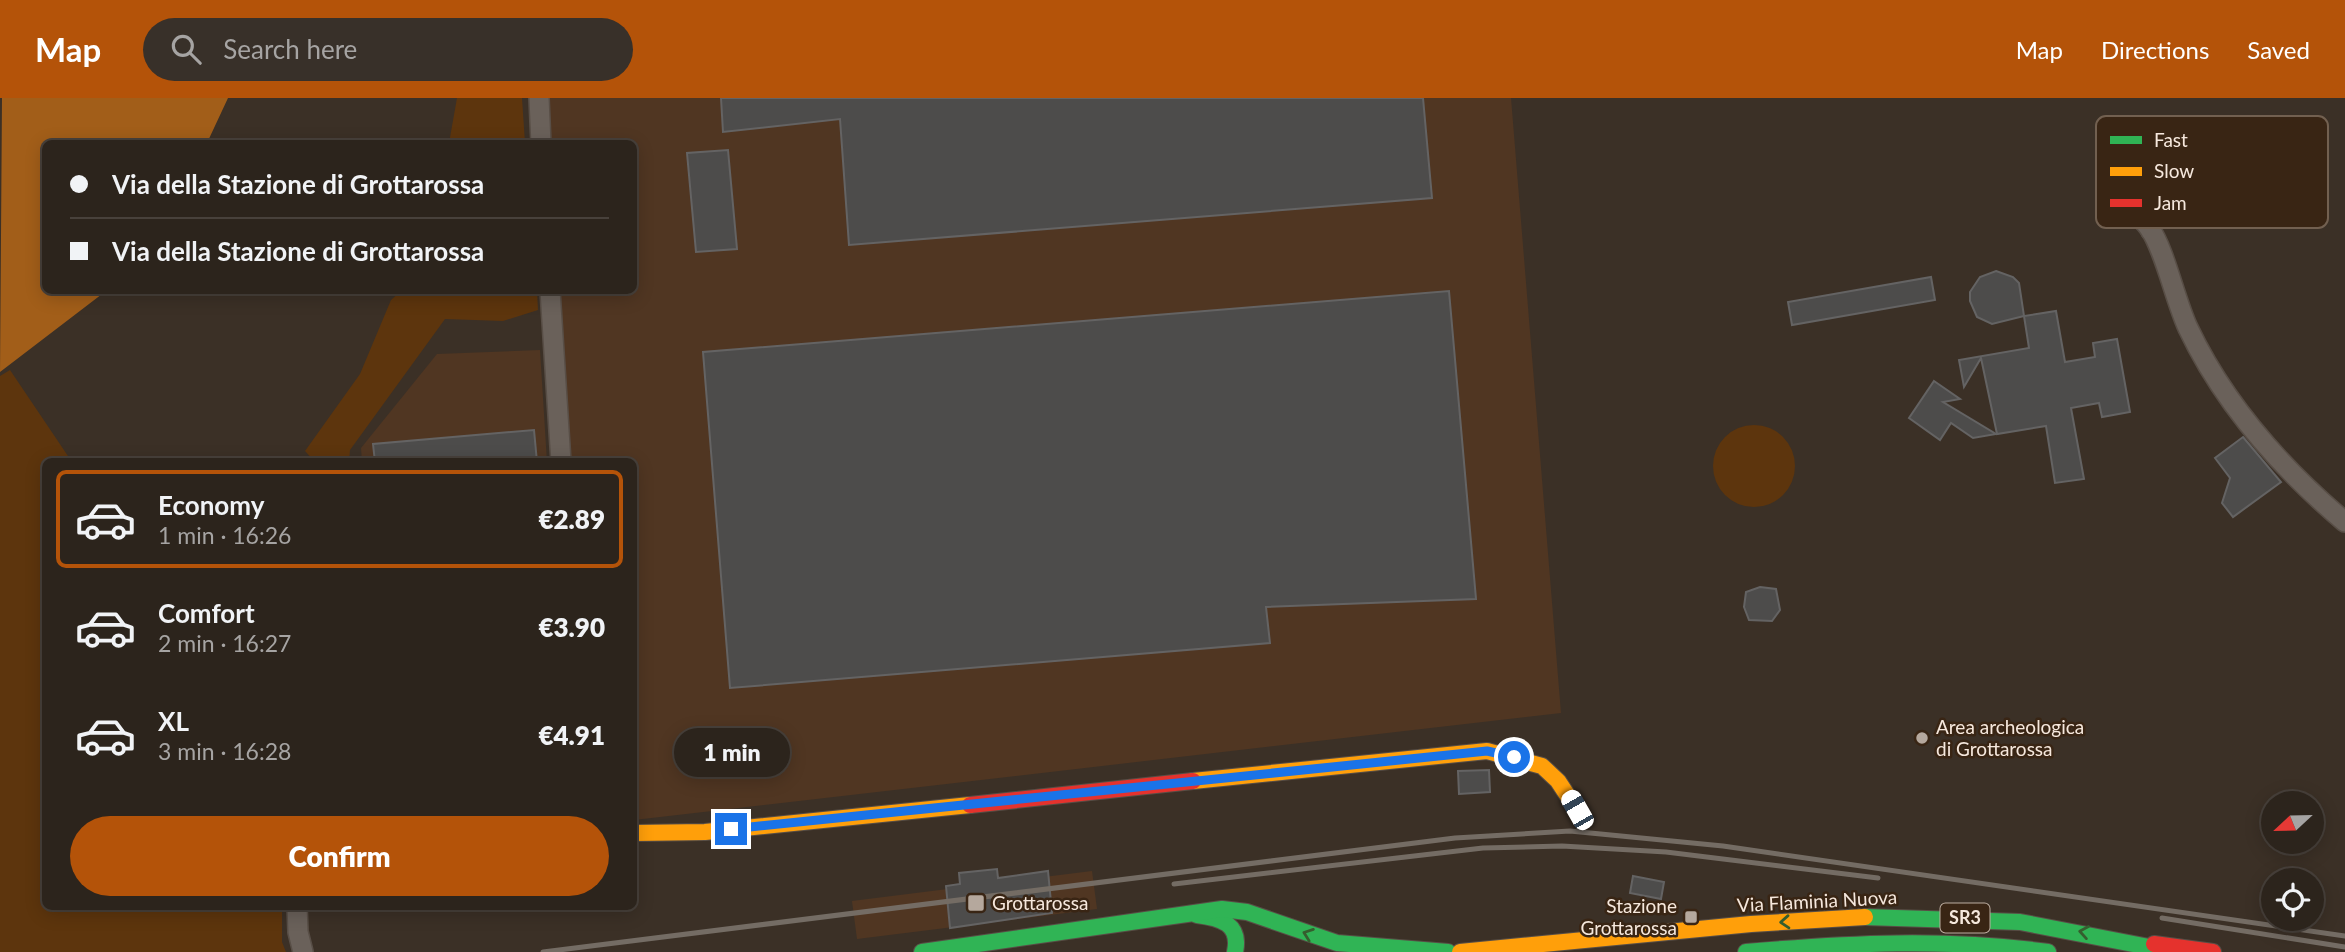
<!DOCTYPE html>
<meta charset="utf-8">
<style>
:root{--surface:#2c241c;--page:#383029;--text:#f1f3f6;--muted:#a6a4a3;--line:#48413b;--accent:#b45309}
body{margin:0;font-family:Lato,sans-serif;background:var(--page);color:var(--text);height:100vh;display:flex;flex-direction:column;font-size:26px;white-space:nowrap}
*{box-sizing:border-box;margin:0}
p{font-size:23px;color:var(--muted)}
.icon{flex:none;width:38px;height:38px;fill:none;stroke:currentColor;stroke-width:2;stroke-linecap:round;stroke-linejoin:round}
.map{position:relative;flex:1;overflow:hidden}
.details{position:absolute;left:42px;top:360px;width:595px;height:452px;display:flex;flex-direction:column;background:var(--surface);border-radius:10px;box-shadow:0 4px 18px #0003,0 0 0 2px var(--line)}
.details>*{flex:none}
.guide{position:absolute;left:42px;top:42px;width:595px;height:154px;border-radius:10px;box-shadow:0 4px 18px #0003,0 0 0 2px var(--line);display:grid;align-content:center;height:154px;padding:0 28px;background:var(--surface)}
.needle{width:46px;rotate:248deg}
.buttons{position:absolute;left:2261px;top:693px;display:grid;gap:14px}
.buttons a{display:grid;place-items:center;width:63px;height:63px;border-radius:50%;background:var(--surface);box-shadow:0 4px 18px #0003,0 0 0 2px var(--line);font-size:35px}
.end{position:absolute;width:32px;height:32px;margin:-16px;border:9px solid #1a73e8;background:#fff;box-shadow:0 0 0 4px #fff}
.from{border-radius:50%}
.bubble{position:absolute;height:49px;border-radius:24px;background:var(--surface);box-shadow:0 4px 18px #0003,0 0 0 2px var(--line);font-size:23px;font-weight:800;line-height:49px;text-align:center}
.car{position:absolute;width:21px;height:42px;margin:-21px -10px;border-radius:9px;box-shadow:0 0 5px 2px #0007;background:linear-gradient(#fff 24%,#345 0 40%,#fff 0 76%,#345 0 86%,#fff 0)}
.guide b{display:flex;align-items:center;gap:24px;height:66px;font-size:26px}
.guide b+b{border-top:2px solid var(--line)}
.guide i{width:18px;height:18px;background:var(--text)}
ul{padding:12px 0 0;list-style:none}
li{display:flex;align-items:center;gap:21px;height:98px;margin:0 14px 10px;padding:0 14px;border:4px solid transparent;border-radius:10px}
li div{flex:1}
li b{display:block;font-size:26px}
li em{font-style:normal;font-weight:800}
li.on{border-color:var(--accent)}
li>.icon{width:63px;height:63px;stroke-width:1.5}
.primary-button{display:flex;gap:14px;margin-top:auto;padding:14px 28px}
.primary-button a{flex:1;height:80px;border-radius:42px;background:var(--accent);color:#fff;font-size:28px;font-weight:800;line-height:80px;text-align:center}
header{display:flex;align-items:center;gap:42px;box-sizing:border-box;height:98px;padding:0 35px;background:var(--accent);color:#fff}
header strong{font-size:33px}
nav{display:flex;gap:38px;margin-inline-start:auto;font-size:24px}
.search{width:490px;height:63px;background:var(--page);display:flex;align-items:center;gap:18px;box-sizing:border-box;padding:0 24px;border-radius:38px;color:var(--muted);font-size:26px}
.map>svg:first-child{display:block}
.built{fill:#503622}
.green{fill:#5d350d}
.water{fill:#a25e19}
.building{fill:#4d4c4b;stroke:#646363;stroke-width:2}
.lines{fill:none;stroke-linecap:round;stroke-linejoin:round}
.street-casing{stroke:#584e46;stroke-width:22}
.fast-casing{stroke:#584e46;stroke-width:18}
.slow-casing{stroke:#584e46;stroke-width:18}
.jam-casing{stroke:#584e46;stroke-width:18}
.street{stroke:#6a615a;stroke-width:19}
.fast{stroke:#30b455;stroke-width:16}
.slow{stroke:#ff9f0a;stroke-width:16}
.jam{stroke:#e5322d;stroke-width:16}
.rail{stroke:#746c64;stroke-width:5}
.oneway{stroke:#355e2e}
.route{stroke:#1a73e8;stroke-width:9}
.poi-dot{fill:#b5a89d;stroke:#392514;stroke-width:2.5}
.labels{text-anchor:middle;stroke-width:5;stroke-linejoin:round;paint-order:stroke}
.shield{fill:#392514;stroke:#bdaea1;stroke-width:2}
.shield-label{font-size:18px;font-weight:bold;fill:#f6e8dd}
.poi-label{font-size:19px;fill:#f6e8dd;stroke:#392514;text-anchor:start}
.street-label{font-size:19px;fill:#f6e8dd;stroke:#392514}
.key{fill:#392514;stroke:#726050;stroke-width:2}
.key-label{font-size:19px;fill:#f6e8dd}
</style>
<header>
<strong>Map</strong>
<div class="search"><svg class="icon" aria-label="search" viewBox="0 0 24 24"><circle cx="10" cy="10" r="6"/><path d="M15 15l6 6"/></svg>Search here</div>
<nav><a>Map</a><a>Directions</a><a>Saved</a></nav>
</header>
<div class="map">
<svg width="2345" height="854" viewBox="0 0 2345 854">
<rect width="100%" height="100%" fill="#3b3026"/>
<g class="built">
<polygon points="540,0 1511,0 1561,615 634,722 634,364 565,364 553,193 634,192 634,46 543,45"/>
<polygon points="540,252 547,364 362,364 361,350 437,256"/>
<polygon points="1092,773 1097,811 857,841 852,803"/>
</g>
<g class="green">
<polygon points="457,0 522,0 525,45 449,45"/>
<polygon points="401,193 537,193 538,212 503,223 445,221 350,352 349,364 315,364 305,353 360,276 391,202"/>
<polygon points="10,272 72,364 46,364 46,808 282,809 282,844 286,854 0,854 0,278"/>
<circle cx="1754" cy="368" r="41"/>
</g>
<polygon class="water" points="2,0 228,0 207,45 46,46 46,192 106,193 0,274"/>
<g class="building">
<polygon points="721,0 1423,0 1432,100 849,147 840,21 723,34"/>
<polygon points="728,52 737,151 696,154 687,55"/>
<polygon points="1996,173 2013,179 2019,185 2024,218 1992,226 1977,219 1970,203 1970,194 1980,179"/>
<polygon points="1931,179 1935,202 1792,227 1788,204"/>
<polygon points="1449,193 1476,501 1266,509 1270,545 730,590 703,254"/>
<polygon points="2056,213 2065,264 2095,259 2093,245 2117,241 2130,314 2102,319 2099,305 2071,310 2084,381 2055,385 2046,328 1997,336 1981,260 1964,289 1959,262 2029,250 2024,218"/>
<polygon points="1934,283 1960,301 1943,304 1996,336 1973,340 1951,325 1940,342 1909,320"/>
<polygon points="534,332 537,364 375,364 373,346"/>
<polygon points="2243,339 2281,384 2233,419 2222,405 2230,380 2215,360"/>
<polygon points="1760,489 1776,491 1780,512 1772,523 1749,522 1744,509 1746,494"/>
<polygon points="1489,672 1490,694 1459,696 1458,673"/>
<polygon points="997,771 998,780 1048,773 1052,815 950,830 946,788 960,786 959,775"/>
<polygon points="1633,778 1664,784 1661,801 1630,795"/>
</g>
<g class="lines">
<defs>
<g id="street">
<polyline points="539,0 541,46"/>
<polyline points="2148,52 2151,133"/>
<path d="M2109,111C2127,112 2139,115 2150,131C2165,153 2175,202 2188,230C2224,306 2281,370 2345,424"/>
<polyline points="550,192 561,364"/>
<polyline points="297,808 298,834 303,854"/>
</g>
<g id="fast">
<path d="M1197,817C1221,820 1241,826 1235,854"/>
<polyline points="1865,819 2020,824 2175,854"/>
<polyline points="922,854 1222,811 1247,814 1337,845 1448,854"/>
<path d="M1746,854C1847,845 1947,840 2048,854"/>
</g>
<g id="slow">
<polyline points="1193,683 1487,653 1542,668 1558,683 1577,712"/>
<polyline points="634,735 705,734 970,707"/>
<polyline points="1460,854 1751,826 1865,819"/>
</g>
<g id="jam">
<polyline points="970,707 1193,683"/>
<polyline points="2154,846 2213,854"/>
</g>
</defs>
<use href="#street" class="street-casing"/>
<use href="#fast" class="fast-casing"/>
<use href="#slow" class="slow-casing"/>
<use href="#jam" class="jam-casing"/>
<use href="#street" class="street"/>
<use href="#fast" class="fast"/>
<use href="#slow" class="slow"/>
<use href="#jam" class="jam"/>
<g class="rail">
<polyline points="1174,786 1483,750 1562,748 1666,754 1878,780"/>
<polyline points="2162,820 2345,849"/>
<polyline points="543,854 1455,740 1570,733 1723,748 2345,838"/>
</g>
</g>
<defs><path id="oneway-chevron" d="M-2-3.5L2.5 0L-2 3.5" fill="none" stroke-width="1.6" stroke-linecap="round" stroke-linejoin="round" transform="scale(1.75)"/></defs>
<g class="oneway">
<use href="#oneway-chevron" transform="translate(1785 824) rotate(176)"/>
<use href="#oneway-chevron" transform="translate(2084 834) rotate(-170)"/>
<use href="#oneway-chevron" transform="translate(1308 836) rotate(-160)"/>
</g>
<g class="lines">
<polyline class="route" points="731,731 1487,653 1514,659"/>
</g>
<g class="poi-dot">
<circle cx="1922" cy="640" r="7"/>
<rect x="967" y="796" width="18" height="18" rx="3.5"/>
<rect x="1684" y="812" width="14" height="14" rx="3.5"/>
</g>
<g class="labels">
<rect class="shield" x="1940.5" y="805.5" width="49" height="29" rx="5"/>
<g class="shield-label">
<text x="1965" y="826">SR3</text>
</g>
<g class="poi-label">
<text x="1936" y="636">Area archeologica<tspan x="1936" dy="22">di Grottarossa</tspan></text>
<text x="992" y="812">Grottarossa</text>
<text x="1677" y="815" text-anchor="end">Stazione<tspan x="1677" dy="22">Grottarossa</tspan></text>
</g>
<g class="street-label">
<text transform="translate(1817 803) rotate(-3)" y="7">Via Flaminia Nuova</text>
</g>
</g>
<rect x="2096" y="18" width="232" height="112" rx="10" class="key"/>
<rect x="2110" y="38" width="32" height="8" fill="#30b455"/>
<rect x="2110" y="69" width="32" height="9" fill="#ff9f0a"/>
<rect x="2110" y="101" width="32" height="8" fill="#e5322d"/>
<g class="key-label">
<text x="2154" y="49">Fast</text>
<text x="2154" y="80">Slow</text>
<text x="2154" y="112">Jam</text>
</g>
</svg>
<div class="buttons">
<a><svg class="needle" viewBox="-14 -14 28 28"><path d="M0-13l5 13h-10z" fill="#e53935"/><path d="M0 13l5-13h-10z" fill="#a6a4a3"/></svg></a>
<a><svg class="icon" aria-label="locate" viewBox="0 0 24 24"><circle cx="12" cy="12" r="6"/><path d="M12 2v4M12 18v4M2 12h4M18 12h4"/></svg></a>
</div>
<i class="end from" style="left:1514px;top:659px"></i>
<i class="end" style="left:731px;top:731px"></i>
<div class="bubble" style="left:674px;top:630px;width:116px">1 min</div>
<i class="car" style="left:1577px;top:712px;rotate:330deg"></i>
<div class="guide">
<b><i class="from"></i>Via della Stazione di Grottarossa</b>
<b><i></i>Via della Stazione di Grottarossa</b>
</div>
<section class="details">
<ul>
<li class="on"><svg class="icon" aria-label="car" viewBox="0 0 24 24"><path d="M5 17H2v-5l4-1 3-4h7l3 4 3 1v5h-3M9 17h6M6 11h13"/><circle cx="7" cy="17" r="2"/><circle cx="17" cy="17" r="2"/></svg><div><b>Economy</b><p>1 min · 16:26</p></div><em>€2.89</em></li>
<li><svg class="icon" aria-label="car" viewBox="0 0 24 24"><path d="M5 17H2v-5l4-1 3-4h7l3 4 3 1v5h-3M9 17h6M6 11h13"/><circle cx="7" cy="17" r="2"/><circle cx="17" cy="17" r="2"/></svg><div><b>Comfort</b><p>2 min · 16:27</p></div><em>€3.90</em></li>
<li><svg class="icon" aria-label="car" viewBox="0 0 24 24"><path d="M5 17H2v-5l4-1 3-4h7l3 4 3 1v5h-3M9 17h6M6 11h13"/><circle cx="7" cy="17" r="2"/><circle cx="17" cy="17" r="2"/></svg><div><b>XL</b><p>3 min · 16:28</p></div><em>€4.91</em></li>
</ul>
<div class="primary-button"><a>Confirm</a></div>
</section>
</div>
